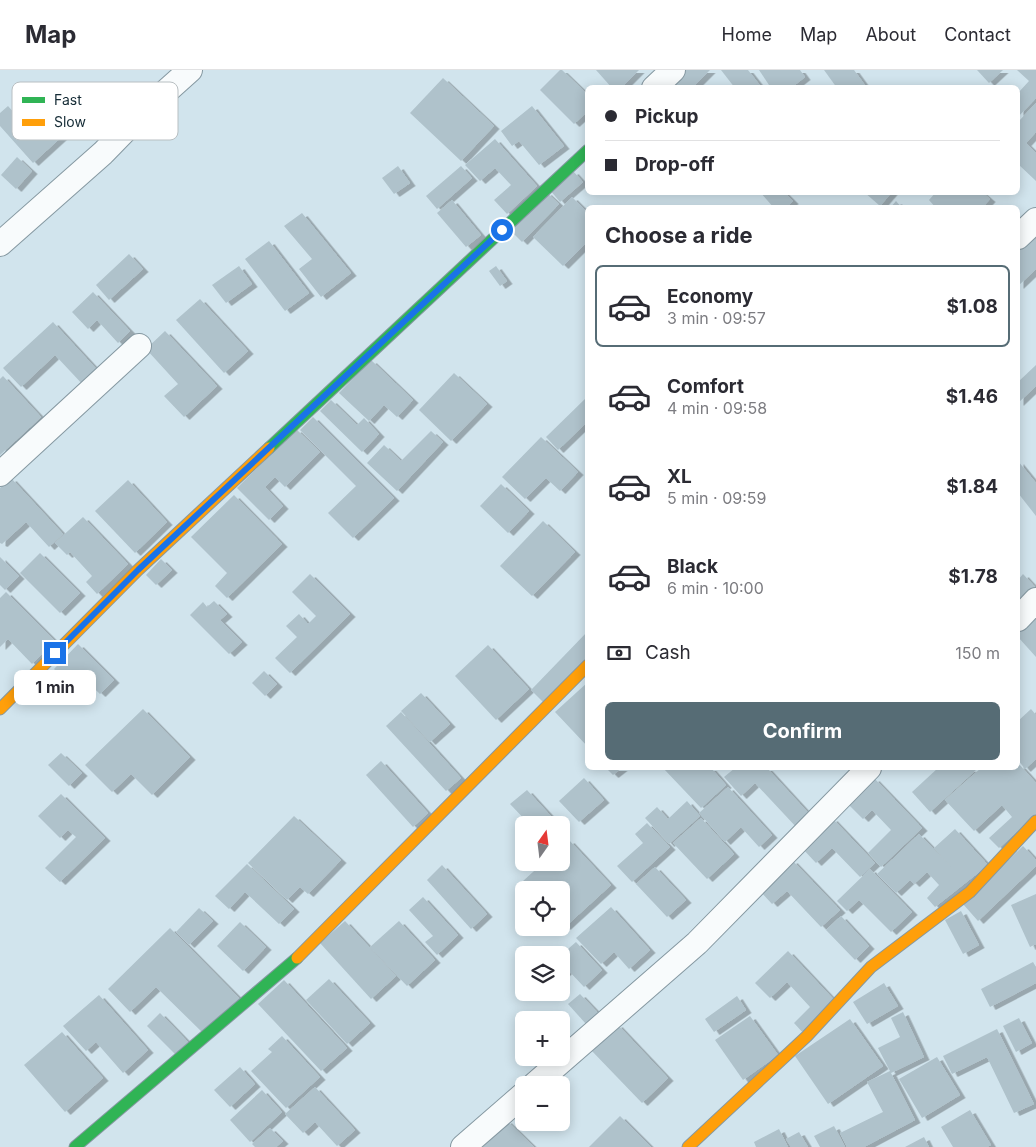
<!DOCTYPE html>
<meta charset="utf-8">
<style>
:root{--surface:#fff;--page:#f7f7f7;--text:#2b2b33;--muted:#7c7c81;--line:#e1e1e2;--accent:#566c75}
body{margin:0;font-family:Inter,sans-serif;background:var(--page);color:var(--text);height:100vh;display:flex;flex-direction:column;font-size:19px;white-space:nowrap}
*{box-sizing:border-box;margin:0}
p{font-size:16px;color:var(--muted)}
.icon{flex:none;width:28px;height:28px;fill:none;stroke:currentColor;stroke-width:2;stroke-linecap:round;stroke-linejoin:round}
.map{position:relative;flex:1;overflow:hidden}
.details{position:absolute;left:585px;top:135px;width:435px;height:565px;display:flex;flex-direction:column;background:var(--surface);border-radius:8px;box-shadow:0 2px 12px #0003}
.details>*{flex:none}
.banner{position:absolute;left:585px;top:15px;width:435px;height:110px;border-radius:8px;box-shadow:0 2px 12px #0003;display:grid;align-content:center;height:110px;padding:0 20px;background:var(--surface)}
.needle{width:32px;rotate:14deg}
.tools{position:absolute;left:515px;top:746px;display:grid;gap:10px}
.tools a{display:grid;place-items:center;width:55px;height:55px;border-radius:8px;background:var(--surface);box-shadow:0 2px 12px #0003;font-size:25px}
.end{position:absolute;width:22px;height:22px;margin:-11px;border:6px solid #1a73e8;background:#fff;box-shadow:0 0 0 2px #fff}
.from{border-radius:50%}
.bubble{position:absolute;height:35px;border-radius:8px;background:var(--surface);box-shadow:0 2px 12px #0003;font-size:16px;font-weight:700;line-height:35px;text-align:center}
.banner b{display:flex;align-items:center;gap:18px;height:48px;font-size:19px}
.banner b+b{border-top:1px solid var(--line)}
.banner i{width:12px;height:12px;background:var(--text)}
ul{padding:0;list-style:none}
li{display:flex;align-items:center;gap:15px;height:82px;margin:0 10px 8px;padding:0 10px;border:2px solid transparent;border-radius:8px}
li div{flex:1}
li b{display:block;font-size:19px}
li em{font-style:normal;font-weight:700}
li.active{border-color:var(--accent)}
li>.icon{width:45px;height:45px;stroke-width:1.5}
h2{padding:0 20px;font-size:22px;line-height:60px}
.pay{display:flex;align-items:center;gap:12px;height:55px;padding:0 20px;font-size:19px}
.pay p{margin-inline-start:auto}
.cta{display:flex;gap:10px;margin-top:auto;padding:10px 20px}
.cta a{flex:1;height:58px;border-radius:8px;background:var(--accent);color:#fff;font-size:20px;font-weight:700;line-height:58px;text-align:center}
header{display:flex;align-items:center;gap:30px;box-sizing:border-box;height:70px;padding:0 25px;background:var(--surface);border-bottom:1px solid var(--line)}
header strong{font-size:24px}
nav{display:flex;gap:28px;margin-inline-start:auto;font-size:18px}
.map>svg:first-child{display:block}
.building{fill:#afc2cb;filter:url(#shadow)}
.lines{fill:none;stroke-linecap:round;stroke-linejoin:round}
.street-casing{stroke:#8598a1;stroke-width:26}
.fast-casing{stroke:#8598a1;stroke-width:13}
.slow-casing{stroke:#8598a1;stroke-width:13}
.street{stroke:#f8fbfc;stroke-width:24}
.fast{stroke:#30b455;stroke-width:11}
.slow{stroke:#ff9f0a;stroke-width:11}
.route{stroke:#1a73e8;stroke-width:6}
.key{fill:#fff;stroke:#b8bfc2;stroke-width:1}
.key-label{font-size:14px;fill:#142b35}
</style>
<header>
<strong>Map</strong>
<nav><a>Home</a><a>Map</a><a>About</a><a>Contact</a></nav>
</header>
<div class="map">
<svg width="1036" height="1077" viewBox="0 0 1036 1077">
<defs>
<filter id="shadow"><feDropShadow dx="5.5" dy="3" stdDeviation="0" flood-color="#0004"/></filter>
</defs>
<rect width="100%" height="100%" fill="#d1e4ed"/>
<g class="building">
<polygon points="560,0 562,0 588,25 588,41 574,54 540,20"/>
<polygon points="596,0 639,0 621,18 612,18"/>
<polygon points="684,0 710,0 692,18 668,18"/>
<polygon points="721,0 748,0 762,18 735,18"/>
<polygon points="759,0 800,0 805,7 791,18 771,18"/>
<polygon points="824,0 854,0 867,18 837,18"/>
<polygon points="977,0 1003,0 989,13"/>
<polygon points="1017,0 1036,0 1036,28 1018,47 1018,23 1029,11"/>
<polygon points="443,8 494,56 461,91 410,43"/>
<polygon points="1036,33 1036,62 1026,73 1036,83 1036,111 1018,94 1018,52"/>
<polygon points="8,36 24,54 45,36 68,61 33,93 0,56 0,43"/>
<polygon points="532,36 564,76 539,95 519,71 512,76 501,61"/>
<polygon points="495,69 537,116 507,144 494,130 511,115 495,98 480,111 465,95"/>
<polygon points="17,87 32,101 16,119 1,105"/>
<polygon points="398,96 410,113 394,124 382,108"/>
<polygon points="461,96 472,108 437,139 426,126"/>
<polygon points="573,101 583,112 560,132 550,120"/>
<polygon points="546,122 559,134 522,172 509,159"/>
<polygon points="760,122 784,122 793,131 786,138 774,138"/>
<polygon points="864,122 892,122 880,136"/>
<polygon points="936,122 982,122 990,129 982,138 936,138 929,130"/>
<polygon points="572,127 588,143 588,171 563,196 533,167"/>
<polygon points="452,130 481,165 466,177 437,143"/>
<polygon points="896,131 902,138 890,138"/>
<polygon points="302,143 351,203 321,227 299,199 312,189 284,156"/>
<polygon points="1036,164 1036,199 1018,216 1018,181"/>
<polygon points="269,171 309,223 285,241 245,189"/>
<polygon points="129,184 143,199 109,230 96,215"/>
<polygon points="239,196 252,214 226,233 212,215"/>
<polygon points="496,196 507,211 500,216 489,201"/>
<polygon points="93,222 130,261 118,273 97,250 88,259 72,242"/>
<polygon points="200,229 248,281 224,303 176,250"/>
<polygon points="53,252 100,303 85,317 55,285 21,317 3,298"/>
<polygon points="165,261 217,316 184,347 164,326 178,314 146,279"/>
<polygon points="371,290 413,330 397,347 384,335 369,351 339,323"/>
<polygon points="1036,295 1036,316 1018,333 1018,312"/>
<polygon points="454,303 487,334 451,371 419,340"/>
<polygon points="3,306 41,347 0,385 0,309"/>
<polygon points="588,326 588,351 558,380 546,367"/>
<polygon points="331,330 357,355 364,348 379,364 362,382 320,341"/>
<polygon points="313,347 394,428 353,468 328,443 356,416 300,360"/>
<polygon points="296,359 320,382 285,417 275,407 265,417 283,436 269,450 237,418"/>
<polygon points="431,361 443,372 397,421 367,393 384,375 401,391"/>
<polygon points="541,367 578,402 560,421 546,408 525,429 502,407"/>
<polygon points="1018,391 1036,413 1036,446 1018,423"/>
<polygon points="11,408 63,464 49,477 26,452 2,474 0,473 0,418"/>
<polygon points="128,410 167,452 135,483 95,441"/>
<polygon points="501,414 529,441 508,463 480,436"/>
<polygon points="234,425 282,474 227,528 215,516 227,503 191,467"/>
<polygon points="83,447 128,494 97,524 86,512 92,506 70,482 67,485 55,473"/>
<polygon points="543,451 575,482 532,526 500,496"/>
<polygon points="40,483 80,523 60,543 20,503"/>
<polygon points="0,487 19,506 5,520 0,515"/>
<polygon points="161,489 172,500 156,515 146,505"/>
<polygon points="310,504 350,544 290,603 275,588 297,567 286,556 299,544 308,554 316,546 292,522"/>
<polygon points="1023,504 1036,518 1018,537 1018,510"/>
<polygon points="6,522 55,571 32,594 8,569 0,577 0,528"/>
<polygon points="214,531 227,544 220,550 242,572 229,584 190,545 203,532 207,537"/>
<polygon points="1036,541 1036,587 1018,567 1018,558"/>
<polygon points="588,561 588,590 545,634 531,620"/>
<polygon points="78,574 114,610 100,624 78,603 68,613 54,599"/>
<polygon points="488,575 529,619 496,650 455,606"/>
<polygon points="264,601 277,614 265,626 252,613"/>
<polygon points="588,612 588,677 555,642"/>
<polygon points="421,623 450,654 430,672 401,641"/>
<polygon points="143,639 190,687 152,725 131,704 112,722 85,695"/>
<polygon points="1031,639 1036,645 1036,689 1025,699 1018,690 1018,651"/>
<polygon points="401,642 461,708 446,721 386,656"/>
<polygon points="61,683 82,703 69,716 48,695"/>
<polygon points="381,691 428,743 413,757 366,705"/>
<polygon points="1018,693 1036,713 1036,744 999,778 989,768 1012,747 1002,735 974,761 945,730 981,698 1018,698"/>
<polygon points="606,698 622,698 613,705"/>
<polygon points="663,698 711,698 726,715 701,738"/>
<polygon points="735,698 767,698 812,747 798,759 755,713 741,726 724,707"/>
<polygon points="938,698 977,699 930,742 912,722"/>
<polygon points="584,708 604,730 579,752 559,731"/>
<polygon points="874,708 922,758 881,797 868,783 891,760 872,740 863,749 848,734"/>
<polygon points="728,717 772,765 759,777 741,757 725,772 699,743"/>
<polygon points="527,720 559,755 530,755 510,734"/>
<polygon points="61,724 105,768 60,812 45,798 76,767 68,760 60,768 38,746"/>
<polygon points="687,731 700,746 669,774 645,748 657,737 668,749"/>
<polygon points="294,746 341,790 308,824 300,817 287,830 248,793"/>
<polygon points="701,748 734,784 707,809 673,773"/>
<polygon points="832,748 875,793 860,807 832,778 816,793 801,777"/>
<polygon points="647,753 670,777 632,812 617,796 643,773 635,764"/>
<polygon points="955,759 988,795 935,837 927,828 939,815 927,802 914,814 910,810 896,823 877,804 919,764 951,797 934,778"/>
<polygon points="569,770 611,815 565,857 561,852 561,820 531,820 523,811 544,792 561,792 561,777"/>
<polygon points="1023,776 1036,790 1036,796 978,851 963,834"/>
<polygon points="792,790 840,840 821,857 787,821 772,834 760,821"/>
<polygon points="247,794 294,839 279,854 245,822 229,839 215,826"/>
<polygon points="442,795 487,844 471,859 427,810"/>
<polygon points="655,797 686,830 667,847 636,814"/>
<polygon points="870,799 912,842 891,862 859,830 847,841 837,831"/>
<polygon points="1036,824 1036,874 1030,877 1011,835"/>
<polygon points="423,827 458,865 437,885 425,872 433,866 409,840"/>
<polygon points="611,837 650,880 629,899 614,882 601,894 576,868"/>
<polygon points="199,838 213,851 189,875 176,862"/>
<polygon points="961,841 979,875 963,884 945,850"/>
<polygon points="841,846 869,876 855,890 826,860"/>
<polygon points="345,851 396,906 371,929 320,873"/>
<polygon points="399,851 435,890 407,916 370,877"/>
<polygon points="240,852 266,877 243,901 217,876"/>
<polygon points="170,858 240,929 204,964 156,917 130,942 108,919"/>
<polygon points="576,872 602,900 584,917 568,900 561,906 561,885"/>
<polygon points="788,881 837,933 804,964 794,953 810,937 787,912 770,928 755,913"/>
<polygon points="1033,892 1036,897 1036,913 990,937 981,919"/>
<polygon points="329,909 370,953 347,974 306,930"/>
<polygon points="284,910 347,978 321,1001 258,934"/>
<polygon points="884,913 898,936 867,954 853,932"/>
<polygon points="580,924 598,943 586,954 568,934"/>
<polygon points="99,925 148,980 123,1003 96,972 86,981 63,956"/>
<polygon points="737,926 746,940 714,962 705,949"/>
<polygon points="903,942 924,987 891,1003 915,1050 864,1077 847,1077 840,1063 883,1042 867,1012 890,1001 878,978 900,967 891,948"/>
<polygon points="160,943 188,972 176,985 147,956"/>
<polygon points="750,946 778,985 743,1010 715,970"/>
<polygon points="1019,948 1032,973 1016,982 1003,956"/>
<polygon points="850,949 883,996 828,1034 795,986"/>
<polygon points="617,954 668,1008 642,1033 590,979"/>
<polygon points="997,959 1034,1034 1014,1043 987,987 952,1004 943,986"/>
<polygon points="62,962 103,1008 65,1042 24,995"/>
<polygon points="282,966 320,1007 286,1038 251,1001 272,982 268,979"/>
<polygon points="937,987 960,1025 922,1048 899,1009"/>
<polygon points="240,997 255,1014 230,1037 214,1020"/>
<polygon points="315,1017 355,1060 337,1076 315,1052 303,1063 285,1044"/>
<polygon points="262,1020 282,1042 250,1072 230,1050"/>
<polygon points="970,1040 991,1075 987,1077 953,1077 941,1057"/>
<polygon points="620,1046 651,1077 589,1077"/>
<polygon points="506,1050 534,1077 479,1077"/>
<polygon points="834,1056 845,1077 820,1077 814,1066"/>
<polygon points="270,1058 283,1071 276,1077 255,1077 252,1074"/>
<polygon points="779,1059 788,1077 756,1077 754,1072"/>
<polygon points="799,1062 808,1077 791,1077 786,1069"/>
<polygon points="924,1067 929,1077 905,1077"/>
</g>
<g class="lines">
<defs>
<g id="street">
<polyline points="654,18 673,0"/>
<polyline points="1018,167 1036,150"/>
<polyline points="0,174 103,83 141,44 190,0"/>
<polyline points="0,404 139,276"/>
<polyline points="1018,549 1036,530"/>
<polyline points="534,1015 697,873 869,698"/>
<polyline points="463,1077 524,1024"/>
</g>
<g id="fast">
<polyline points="269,378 588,80"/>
<polyline points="75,1077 297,888"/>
</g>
<g id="slow">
<polyline points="0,639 138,500 269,378"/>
<polyline points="297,888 588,595"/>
<polyline points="688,1077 807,966 871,897 970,822 1036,751"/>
</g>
</defs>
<use href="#street" class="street-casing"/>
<use href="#fast" class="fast-casing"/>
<use href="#slow" class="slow-casing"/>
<use href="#street" class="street"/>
<use href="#fast" class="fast"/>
<use href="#slow" class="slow"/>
</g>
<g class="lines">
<polyline class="route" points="55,583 138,500 502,160"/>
</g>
<rect x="12" y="12" width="166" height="58" rx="8" class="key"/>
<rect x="22" y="27" width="23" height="6" fill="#30b455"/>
<rect x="22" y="49" width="23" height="7" fill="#ff9f0a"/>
<g class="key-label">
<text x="54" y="35">Fast</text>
<text x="54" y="57">Slow</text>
</g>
</svg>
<div class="tools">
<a><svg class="needle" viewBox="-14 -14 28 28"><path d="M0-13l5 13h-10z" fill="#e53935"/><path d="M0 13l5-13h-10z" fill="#7c7c81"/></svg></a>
<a><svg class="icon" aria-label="locate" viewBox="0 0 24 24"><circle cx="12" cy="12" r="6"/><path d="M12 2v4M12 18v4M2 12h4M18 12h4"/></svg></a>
<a><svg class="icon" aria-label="layers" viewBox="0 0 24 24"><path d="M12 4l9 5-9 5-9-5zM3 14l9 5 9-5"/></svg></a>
<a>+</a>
<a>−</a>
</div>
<i class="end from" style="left:502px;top:160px"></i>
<i class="end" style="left:55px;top:583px"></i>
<div class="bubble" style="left:14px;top:600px;width:82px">1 min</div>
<div class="banner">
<b><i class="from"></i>Pickup</b>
<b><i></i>Drop-off</b>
</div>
<section class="details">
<h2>Choose a ride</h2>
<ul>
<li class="active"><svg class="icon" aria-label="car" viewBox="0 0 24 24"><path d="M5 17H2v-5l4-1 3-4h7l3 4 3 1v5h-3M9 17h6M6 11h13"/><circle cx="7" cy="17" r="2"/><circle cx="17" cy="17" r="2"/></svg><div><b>Economy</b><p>3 min · 09:57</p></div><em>$1.08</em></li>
<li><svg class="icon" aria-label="car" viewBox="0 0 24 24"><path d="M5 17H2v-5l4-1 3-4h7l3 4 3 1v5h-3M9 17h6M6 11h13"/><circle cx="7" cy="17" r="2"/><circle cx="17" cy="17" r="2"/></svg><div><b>Comfort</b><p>4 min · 09:58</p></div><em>$1.46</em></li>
<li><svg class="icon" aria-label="car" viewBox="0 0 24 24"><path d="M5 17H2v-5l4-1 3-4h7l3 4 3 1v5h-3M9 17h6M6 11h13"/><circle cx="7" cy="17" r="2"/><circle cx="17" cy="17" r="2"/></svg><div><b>XL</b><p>5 min · 09:59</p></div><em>$1.84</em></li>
<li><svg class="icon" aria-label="car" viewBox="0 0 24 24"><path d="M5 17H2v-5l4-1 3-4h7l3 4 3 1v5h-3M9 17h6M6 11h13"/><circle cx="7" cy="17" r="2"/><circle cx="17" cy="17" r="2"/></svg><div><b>Black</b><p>6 min · 10:00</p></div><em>$1.78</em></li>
</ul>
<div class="pay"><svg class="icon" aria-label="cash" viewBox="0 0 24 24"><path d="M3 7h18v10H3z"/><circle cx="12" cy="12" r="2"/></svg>Cash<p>150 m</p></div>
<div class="cta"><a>Confirm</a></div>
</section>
</div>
